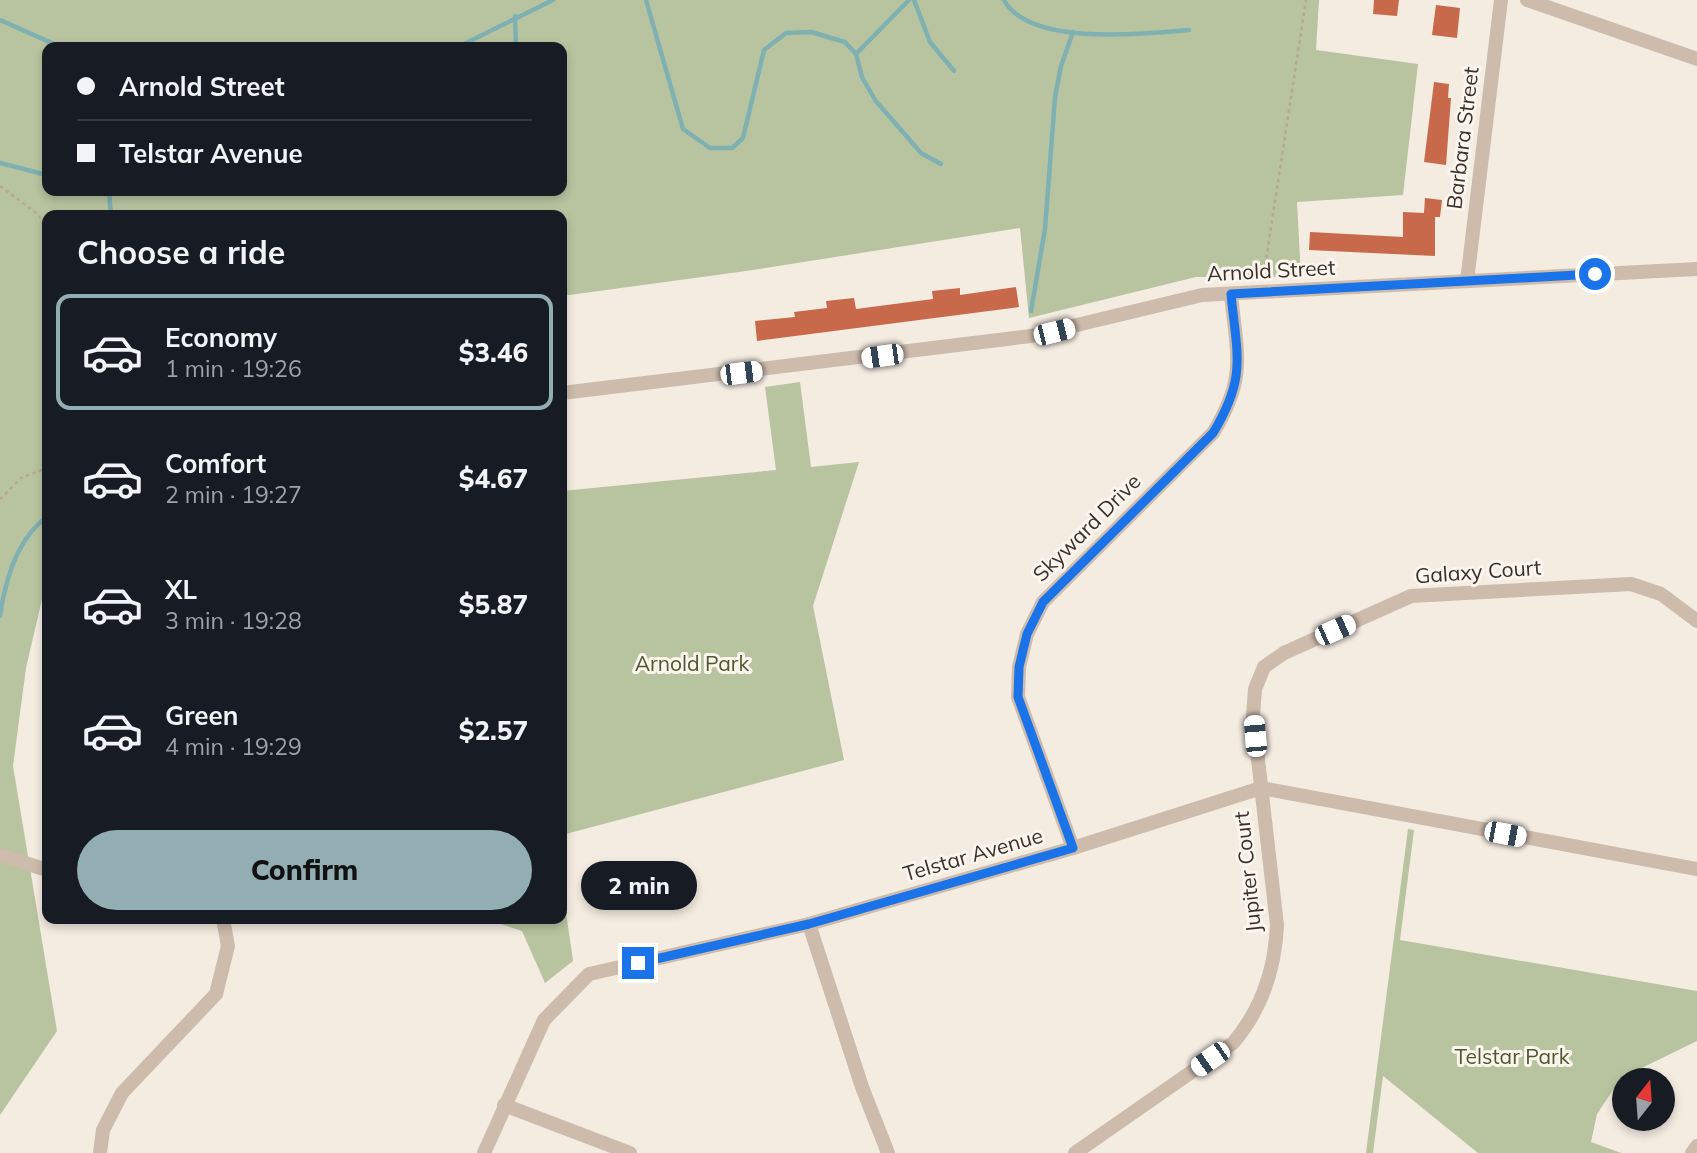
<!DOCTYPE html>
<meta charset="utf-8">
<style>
:root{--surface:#171b24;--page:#242831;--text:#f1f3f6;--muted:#9ea1a6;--line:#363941;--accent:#92aeb2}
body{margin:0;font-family:Mulish,sans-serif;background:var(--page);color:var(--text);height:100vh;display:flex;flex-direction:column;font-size:26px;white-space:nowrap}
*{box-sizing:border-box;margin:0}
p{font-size:23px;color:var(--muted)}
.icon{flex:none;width:38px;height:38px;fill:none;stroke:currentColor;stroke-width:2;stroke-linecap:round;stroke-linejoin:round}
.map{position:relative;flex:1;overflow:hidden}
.panel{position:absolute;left:42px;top:210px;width:525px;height:714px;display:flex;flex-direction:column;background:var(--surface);border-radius:14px;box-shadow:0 4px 10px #0003}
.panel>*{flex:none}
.guide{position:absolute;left:42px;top:42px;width:525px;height:154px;border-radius:14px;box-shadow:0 4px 10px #0003;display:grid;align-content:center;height:154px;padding:0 35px;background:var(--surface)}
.needle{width:46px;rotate:17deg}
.buttons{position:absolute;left:1612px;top:1068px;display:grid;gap:14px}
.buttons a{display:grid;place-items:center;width:63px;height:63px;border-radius:50%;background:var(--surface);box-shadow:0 4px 10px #0003;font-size:35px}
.end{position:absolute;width:32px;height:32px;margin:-16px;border:9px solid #1a73e8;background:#fff;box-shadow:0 0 0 4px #fff}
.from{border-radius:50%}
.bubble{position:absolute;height:49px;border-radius:24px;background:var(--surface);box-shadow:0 4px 10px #0003;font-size:23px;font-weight:800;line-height:49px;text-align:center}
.car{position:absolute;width:21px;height:42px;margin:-21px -10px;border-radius:9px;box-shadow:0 0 5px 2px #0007;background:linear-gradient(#fff 24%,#345 0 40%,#fff 0 76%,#345 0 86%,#fff 0)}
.guide b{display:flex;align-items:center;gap:24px;height:66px;font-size:26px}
.guide b+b{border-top:2px solid var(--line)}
.guide i{width:18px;height:18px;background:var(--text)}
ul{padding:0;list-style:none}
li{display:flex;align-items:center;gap:21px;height:116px;margin:0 14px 10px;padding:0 21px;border:4px solid transparent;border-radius:14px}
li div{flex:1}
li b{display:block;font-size:26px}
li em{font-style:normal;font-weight:800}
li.selected{border-color:var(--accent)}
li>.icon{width:63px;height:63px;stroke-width:1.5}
h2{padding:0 35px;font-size:32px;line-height:84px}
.button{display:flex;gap:14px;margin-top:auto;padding:14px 35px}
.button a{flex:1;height:80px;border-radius:42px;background:var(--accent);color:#111;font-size:28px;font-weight:800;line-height:80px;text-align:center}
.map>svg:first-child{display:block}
.green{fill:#b8c4a0;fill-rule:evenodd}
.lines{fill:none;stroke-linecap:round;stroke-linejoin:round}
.stream{stroke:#7fb0b2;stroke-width:4.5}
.building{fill:#c8694b}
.path{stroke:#b9a596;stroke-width:2.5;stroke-dasharray:3.5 3.5;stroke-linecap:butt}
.minor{stroke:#cdbbac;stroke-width:14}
.route{stroke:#1a73e8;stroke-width:9}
.labels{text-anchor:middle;stroke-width:6;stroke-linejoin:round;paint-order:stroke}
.street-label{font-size:21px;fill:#3b302b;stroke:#fbf5ee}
.park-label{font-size:21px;fill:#4a5a2e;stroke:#fbf5ee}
</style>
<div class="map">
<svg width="1697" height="1153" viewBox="0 0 1697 1153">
<rect width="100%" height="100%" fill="#f4ebe1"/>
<g class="green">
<path d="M0,0H1319L1316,50L1418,64L1403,195L1297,202L1301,277H1196L1029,318L1020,228L746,271L562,296V215H47V594L42,599L26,668L13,766L57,1031L0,1115ZM47,47H562V191H47Z"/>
<polygon points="800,382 811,467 859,462 813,606 844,760 562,835 562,491 776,470 765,387"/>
<polygon points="1408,829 1414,830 1400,940 1697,991 1697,1041 1621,1078 1597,1114 1591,1142 1621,1153 1478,1153 1383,1076 1373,1153 1366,1153"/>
<polygon points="562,884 573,961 545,983 522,931 485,919 562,919"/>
</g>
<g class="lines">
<g class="stream">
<polyline points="646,0 683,129 710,148 732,148 743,138 764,50 786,33 811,32 845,42 856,54 862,77 875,100 921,153 941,164"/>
<polyline points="914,0 930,42 954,71"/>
<path d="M1004,0C1029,47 1145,34 1189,30"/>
<polyline points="515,16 516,47"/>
<polyline points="0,20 61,47"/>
<polyline points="458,47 553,0"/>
<polyline points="856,54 909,0"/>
<polyline points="0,163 47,175"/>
<polyline points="109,191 111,215"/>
<polyline points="1031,311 1045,229 1055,97 1061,66 1073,32"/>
<path d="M0,616C5,581 16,539 47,517"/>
</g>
</g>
<g class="building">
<polygon points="1374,0 1399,0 1397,16 1373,14"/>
<polygon points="1436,5 1460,8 1457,38 1432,35"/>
<polygon points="1434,82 1449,84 1448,98 1451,98 1446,165 1424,162"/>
<polygon points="1425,198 1442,200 1440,217 1435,217 1435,256 1309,250 1310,232 1403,237 1403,212 1424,213"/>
<polygon points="1016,287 1019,307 757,341 755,321 795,317 794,312 827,308 826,301 854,298 856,309 933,299 932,291 960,288 960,295"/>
</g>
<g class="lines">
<g class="path">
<polyline points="0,186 39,215 47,235"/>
<polyline points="1263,279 1306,0"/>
<polyline points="0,499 21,478 47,468"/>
</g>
<g class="minor">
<polyline points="1527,0 1697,59"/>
<polyline points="1467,281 1501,0"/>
<polyline points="562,393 1031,336 1202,295 1697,269"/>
<path d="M1073,848L1018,697L1019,667L1027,634L1043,602L1213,433C1247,377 1237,356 1231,294"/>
<polyline points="0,855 47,870"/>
<polyline points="809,924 862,1087 888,1153"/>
<polyline points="504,1105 630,1153"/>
<polyline points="100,1153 103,1130 122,1093 216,994 228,946 223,919"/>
<polyline points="484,1153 544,1020 589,974 809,924 1073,848 1261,788 1697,869"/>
<path d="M1075,1153L1233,1043C1262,1009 1275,970 1277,925L1253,716L1255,689L1264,667L1284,653L1411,596L1631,584L1661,594L1697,621"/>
<polyline points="1692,1153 1697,1146"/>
</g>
</g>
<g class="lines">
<path class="route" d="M638,963L809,924L1073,848L1018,697L1019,667L1027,634L1043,602L1213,433C1247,377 1237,356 1231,294L1595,274"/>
</g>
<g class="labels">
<g class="street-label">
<text transform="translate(1463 138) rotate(-83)" y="7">Barbara Street</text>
<text transform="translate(1271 271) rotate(-3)" y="7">Arnold Street</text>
<text transform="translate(1087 528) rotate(-45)" y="7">Skyward Drive</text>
<text transform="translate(1478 572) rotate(-4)" y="7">Galaxy Court</text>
<text transform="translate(973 855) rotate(-16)" y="7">Telstar Avenue</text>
<text transform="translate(1248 872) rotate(-96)" y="7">Jupiter Court</text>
</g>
<g class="park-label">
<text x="692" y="671">Arnold Park</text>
<text x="1512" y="1064">Telstar Park</text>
</g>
</g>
</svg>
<div class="buttons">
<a><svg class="needle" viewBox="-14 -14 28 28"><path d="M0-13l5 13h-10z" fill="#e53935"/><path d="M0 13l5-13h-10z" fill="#9ea1a6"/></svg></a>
</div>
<i class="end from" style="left:1595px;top:274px"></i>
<i class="end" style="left:638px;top:963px"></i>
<div class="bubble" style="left:581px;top:861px;width:116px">2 min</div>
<i class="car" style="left:1054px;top:332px;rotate:76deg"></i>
<i class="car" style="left:882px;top:356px;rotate:262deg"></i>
<i class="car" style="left:741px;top:373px;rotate:83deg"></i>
<i class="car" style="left:1335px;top:630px;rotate:66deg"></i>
<i class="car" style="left:1255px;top:736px;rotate:355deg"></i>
<i class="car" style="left:1505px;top:834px;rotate:101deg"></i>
<i class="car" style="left:1210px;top:1059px;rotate:235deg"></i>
<div class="guide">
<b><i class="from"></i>Arnold Street</b>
<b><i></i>Telstar Avenue</b>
</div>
<section class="panel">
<h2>Choose a ride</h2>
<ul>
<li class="selected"><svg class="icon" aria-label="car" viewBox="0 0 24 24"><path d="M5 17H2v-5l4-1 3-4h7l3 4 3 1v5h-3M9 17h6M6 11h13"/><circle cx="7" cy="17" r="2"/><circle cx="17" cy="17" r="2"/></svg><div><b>Economy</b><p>1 min · 19:26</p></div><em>$3.46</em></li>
<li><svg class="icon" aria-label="car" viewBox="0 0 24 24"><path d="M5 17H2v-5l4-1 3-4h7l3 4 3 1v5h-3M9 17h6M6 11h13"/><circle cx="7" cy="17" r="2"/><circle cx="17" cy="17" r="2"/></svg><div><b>Comfort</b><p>2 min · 19:27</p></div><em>$4.67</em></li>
<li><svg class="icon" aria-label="car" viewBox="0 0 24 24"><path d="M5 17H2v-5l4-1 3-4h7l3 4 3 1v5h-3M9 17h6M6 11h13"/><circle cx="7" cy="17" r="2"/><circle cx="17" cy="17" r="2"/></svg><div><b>XL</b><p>3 min · 19:28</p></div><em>$5.87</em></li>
<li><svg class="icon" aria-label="car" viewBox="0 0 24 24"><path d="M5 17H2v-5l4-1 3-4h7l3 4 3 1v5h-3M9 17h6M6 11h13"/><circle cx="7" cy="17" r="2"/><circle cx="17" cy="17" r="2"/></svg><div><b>Green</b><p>4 min · 19:29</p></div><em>$2.57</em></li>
</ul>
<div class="button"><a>Confirm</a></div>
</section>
</div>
